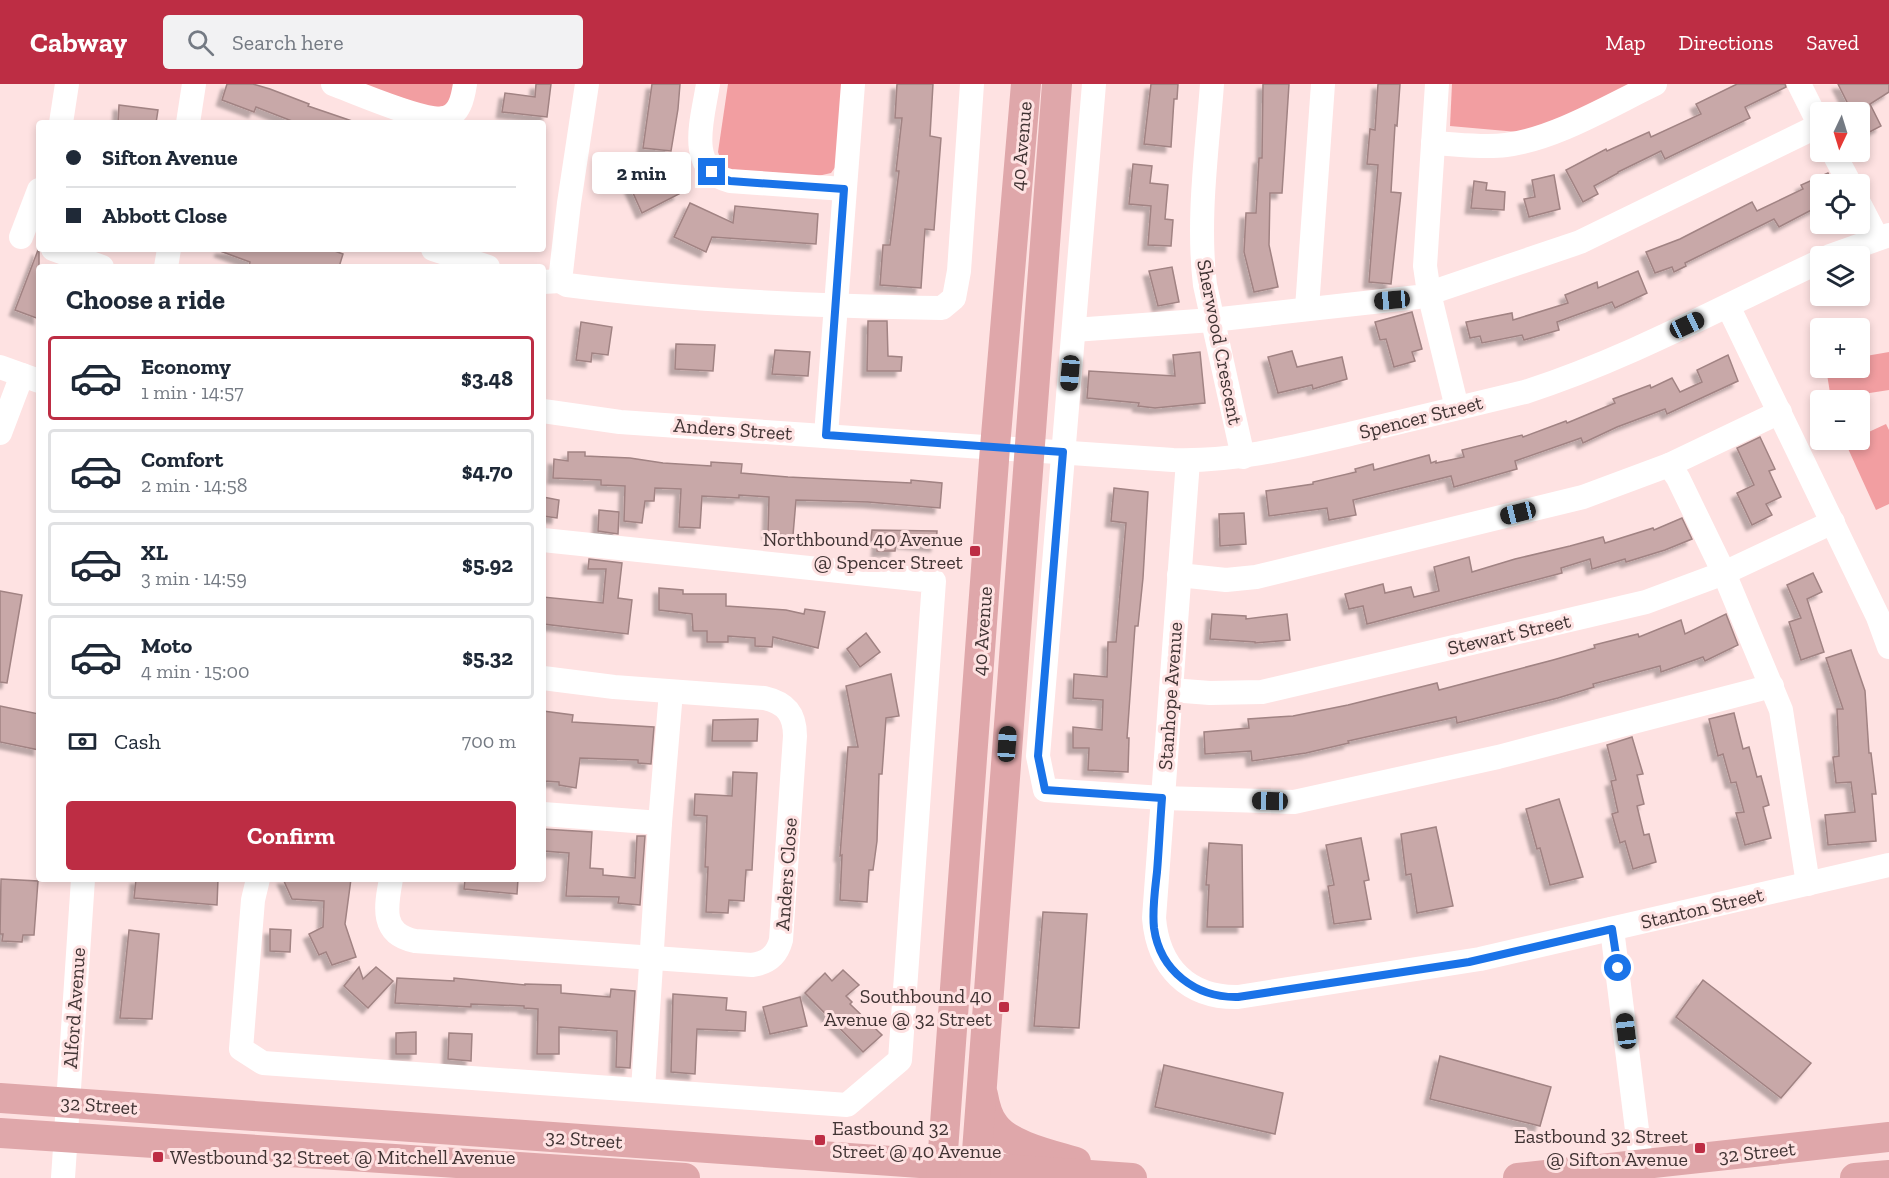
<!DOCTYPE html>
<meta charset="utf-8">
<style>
:root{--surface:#fff;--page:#f2f2f3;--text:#1f2937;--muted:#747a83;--line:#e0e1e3;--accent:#bd2d44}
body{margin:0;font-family:"Zilla Slab",serif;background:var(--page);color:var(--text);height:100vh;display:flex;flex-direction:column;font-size:22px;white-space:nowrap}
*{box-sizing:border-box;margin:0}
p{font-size:20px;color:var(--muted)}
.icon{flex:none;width:33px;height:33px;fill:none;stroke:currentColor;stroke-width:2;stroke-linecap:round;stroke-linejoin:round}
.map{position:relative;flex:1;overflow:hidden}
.panel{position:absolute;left:36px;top:180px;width:510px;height:618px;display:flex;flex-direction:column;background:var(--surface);border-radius:6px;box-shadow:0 3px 9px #0003}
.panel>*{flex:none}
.hud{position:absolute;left:36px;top:36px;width:510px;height:132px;border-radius:6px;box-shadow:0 3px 9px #0003;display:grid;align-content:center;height:132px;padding:0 30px;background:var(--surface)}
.needle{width:39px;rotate:184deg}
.tools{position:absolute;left:1810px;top:18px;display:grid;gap:12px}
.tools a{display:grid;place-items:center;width:60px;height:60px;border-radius:6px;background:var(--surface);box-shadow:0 3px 9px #0003;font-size:30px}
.end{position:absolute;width:27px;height:27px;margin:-14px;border:8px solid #1a73e8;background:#fff;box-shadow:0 0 0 3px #fff}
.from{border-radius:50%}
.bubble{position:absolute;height:42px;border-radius:6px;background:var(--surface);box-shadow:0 3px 9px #0003;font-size:20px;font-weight:700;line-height:42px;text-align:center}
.car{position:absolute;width:18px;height:36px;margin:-18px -9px;border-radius:8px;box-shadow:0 0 4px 2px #0007;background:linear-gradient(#222 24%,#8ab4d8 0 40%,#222 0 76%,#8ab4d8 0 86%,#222 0)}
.hud b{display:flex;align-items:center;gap:21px;height:57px;font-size:22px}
.hud b+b{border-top:2px solid var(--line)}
.hud i{width:15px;height:15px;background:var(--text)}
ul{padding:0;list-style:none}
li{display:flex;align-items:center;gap:18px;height:84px;margin:0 12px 9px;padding:0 18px;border:3px solid var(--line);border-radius:6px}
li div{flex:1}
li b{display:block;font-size:22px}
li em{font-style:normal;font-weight:700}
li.selected{border-color:var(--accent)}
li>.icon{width:54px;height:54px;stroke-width:1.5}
h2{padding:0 30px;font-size:27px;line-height:72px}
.pay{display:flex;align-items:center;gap:15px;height:66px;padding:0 30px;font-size:22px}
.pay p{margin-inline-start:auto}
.action{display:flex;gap:12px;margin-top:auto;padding:12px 30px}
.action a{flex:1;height:69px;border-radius:6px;background:var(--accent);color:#fff;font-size:24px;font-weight:700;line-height:69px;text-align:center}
header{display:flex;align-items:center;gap:36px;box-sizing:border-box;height:84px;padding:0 30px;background:var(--accent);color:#fff}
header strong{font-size:28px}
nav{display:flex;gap:33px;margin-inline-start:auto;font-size:21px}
.search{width:420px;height:54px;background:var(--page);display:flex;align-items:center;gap:15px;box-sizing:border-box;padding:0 21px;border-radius:6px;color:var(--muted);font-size:22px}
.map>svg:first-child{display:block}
.green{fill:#f29ea1}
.building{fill:#c8a8a8;stroke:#a18383;stroke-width:1.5;filter:url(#shadow)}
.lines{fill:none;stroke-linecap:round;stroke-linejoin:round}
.minor{stroke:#fff;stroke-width:24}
.major{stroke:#dfa7aa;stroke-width:30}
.route{stroke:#1a73e8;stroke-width:8}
.poi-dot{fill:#bd2d44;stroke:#fee2e2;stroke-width:2}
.labels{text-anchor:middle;stroke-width:6;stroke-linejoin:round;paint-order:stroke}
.street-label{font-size:20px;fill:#413434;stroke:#fee2e2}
.poi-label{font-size:20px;fill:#413434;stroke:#fee2e2;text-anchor:end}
</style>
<header>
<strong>Cabway</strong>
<div class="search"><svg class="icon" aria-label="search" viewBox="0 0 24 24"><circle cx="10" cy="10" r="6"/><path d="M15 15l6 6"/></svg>Search here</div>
<nav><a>Map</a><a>Directions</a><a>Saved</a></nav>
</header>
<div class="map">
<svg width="1889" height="1094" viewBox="0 0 1889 1094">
<defs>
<filter id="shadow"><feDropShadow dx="-5.5" dy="5.5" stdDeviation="1.5" flood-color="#0004"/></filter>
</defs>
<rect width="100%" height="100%" fill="#fee2e2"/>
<g class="green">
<polygon points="361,0 455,0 448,21 432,24"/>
<polygon points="728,0 845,0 839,78 831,89 818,92 724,85 718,68"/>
<polygon points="1452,0 1638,0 1528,49 1450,42"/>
<polygon points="1889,268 1889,306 1831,315 1826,284 1860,284 1860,273"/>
<polygon points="1886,340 1889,346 1889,420 1876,426 1845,358 1852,356 1860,356 1860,352"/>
</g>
<g class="building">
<polygon points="227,0 253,0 270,5 309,20 308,22 352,37 351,39 297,39 256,23 254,28 222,16"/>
<polygon points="536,0 551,0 547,33 502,28 505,9 535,13"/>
<polygon points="652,0 680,0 678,25 671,67 643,64"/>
<polygon points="897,0 933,0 930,52 941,54 934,146 925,145 921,204 880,201 883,161 890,161 899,87 896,87 902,34 895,34"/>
<polygon points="1151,0 1178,0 1177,15 1174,15 1171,63 1144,60"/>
<polygon points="1263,0 1289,0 1282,109 1270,109 1269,161 1278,203 1254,208 1244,168 1246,129 1256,129 1259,74 1262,74"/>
<polygon points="1378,0 1400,0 1397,42 1395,41 1391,108 1401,109 1391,200 1369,198 1378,81 1367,80 1370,45 1375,46"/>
<polygon points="1737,0 1785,0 1786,3 1745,23 1750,34 1665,75 1661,67 1618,88 1618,89 1594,102 1598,110 1583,118 1566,86 1606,65 1607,67 1649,48 1651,53 1701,30 1696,20"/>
<polygon points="1838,0 1889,0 1889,8 1870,20 1881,42 1860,53 1860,28 1852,28"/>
<polygon points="119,21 158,26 156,39 118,39"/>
<polygon points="1133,80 1152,82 1150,99 1168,101 1165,135 1173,136 1171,162 1148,161 1151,122 1129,120"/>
<polygon points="665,82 679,110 642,129 629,100"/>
<polygon points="1828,89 1834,100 1821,100 1821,121 1779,143 1774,135 1685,179 1686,182 1674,188 1672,183 1655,189 1646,168 1680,155 1752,118 1757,127 1803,105 1801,101"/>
<polygon points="1554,91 1560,125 1529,133 1524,115 1535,113 1532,96"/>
<polygon points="1474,97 1487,99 1486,106 1505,108 1504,126 1471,124"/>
<polygon points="690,119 733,139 735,122 818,130 816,160 712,153 706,168 674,153"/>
<polygon points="221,165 329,165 343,170 339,183 249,183 250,178 220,167"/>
<polygon points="38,166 39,167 39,235 15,226"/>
<polygon points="1172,183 1179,218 1158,222 1149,187"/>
<polygon points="1638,187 1647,209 1615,224 1612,218 1557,238 1559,246 1524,256 1522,251 1482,259 1480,252 1470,254 1466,238 1512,229 1513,236 1568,219 1565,211 1597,198 1598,204"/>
<polygon points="1412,228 1422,265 1412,268 1415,277 1394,283 1386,255 1380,256 1375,238"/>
<polygon points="868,237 887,237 888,272 902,273 901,287 867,287"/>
<polygon points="581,238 612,243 608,271 592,269 591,278 576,276"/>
<polygon points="676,260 715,261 713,287 675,285"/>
<polygon points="775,266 810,268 808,292 772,290"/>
<polygon points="1292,267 1297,283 1342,273 1347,295 1313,305 1312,301 1278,309 1268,273"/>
<polygon points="1200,268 1205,319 1155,324 1138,322 1139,319 1087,314 1089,287 1175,292 1173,271"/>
<polygon points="1728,271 1738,297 1667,330 1665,325 1617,343 1583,359 1581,354 1515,377 1517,385 1454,403 1451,392 1353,416 1356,431 1329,436 1327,424 1269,432 1266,407 1313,400 1313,398 1356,388 1355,385 1373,380 1374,386 1429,371 1431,379 1436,377 1436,379 1464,373 1462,366 1522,351 1523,353 1566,337 1567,339 1615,319 1613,315 1650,301 1651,304 1672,294 1680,308 1702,298 1697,286"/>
<polygon points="1760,353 1775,385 1769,387 1781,413 1766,420 1772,431 1752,441 1737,409 1754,401 1737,364"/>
<polygon points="568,368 585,368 585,372 630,374 663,379 711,382 711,378 742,380 741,389 788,393 911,399 911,396 942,399 940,424 868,418 796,416 793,451 768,450 769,413 739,411 739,414 702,412 700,444 679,443 681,405 655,404 654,417 645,417 642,439 624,437 625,402 601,401 601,396 553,394 554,375 568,377"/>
<polygon points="1114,404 1148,408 1143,494 1138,542 1135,542 1127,654 1129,654 1128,688 1088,686 1089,664 1073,664 1073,643 1102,646 1103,616 1073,614 1074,590 1107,593 1108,558 1116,558 1126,439 1111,437"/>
<polygon points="543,413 559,416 557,434 543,432"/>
<polygon points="599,426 619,428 618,450 598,447"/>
<polygon points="1244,429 1246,460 1220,462 1219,430"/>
<polygon points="1682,434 1692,455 1665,466 1626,478 1625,475 1592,485 1590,475 1561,484 1562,489 1367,540 1363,522 1349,525 1345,510 1383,500 1385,509 1411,503 1414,513 1439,507 1434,483 1469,473 1472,488 1515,475 1570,462 1603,453 1605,459 1653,444 1654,446"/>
<polygon points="872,446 937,447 936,462 896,458 895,467 877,467 878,457 871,456"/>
<polygon points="589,475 622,479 618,514 632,516 628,550 543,540 543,513 603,519 606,485 588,485"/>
<polygon points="1813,489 1822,508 1807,515 1824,568 1801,576 1789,538 1801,534 1787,501"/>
<polygon points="659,504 683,506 683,510 726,510 726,522 786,526 804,530 805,525 825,528 818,564 773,553 772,563 755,562 755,554 728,552 728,558 707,558 707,547 693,547 692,530 659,526"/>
<polygon points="0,507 22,511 7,599 0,598"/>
<polygon points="1212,530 1246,532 1246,535 1287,530 1290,556 1255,559 1255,558 1210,555"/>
<polygon points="1726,530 1738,561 1705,577 1703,573 1661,588 1660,582 1593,600 1594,603 1558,614 1457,639 1456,633 1348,657 1349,659 1306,669 1252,677 1251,667 1205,670 1204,648 1249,644 1248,635 1293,632 1348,621 1437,599 1439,606 1553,576 1595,564 1594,561 1638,550 1639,553 1681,536 1685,550"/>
<polygon points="866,549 880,568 860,583 847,565"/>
<polygon points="1851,566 1865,607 1869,669 1871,669 1876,710 1872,710 1876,757 1828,761 1825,731 1855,728 1851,698 1836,699 1833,673 1839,672 1837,625 1843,625 1826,574"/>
<polygon points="891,590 899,632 886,634 882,690 879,690 877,757 873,786 869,786 867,818 840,816 842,771 840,772 848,663 858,663 846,602"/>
<polygon points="0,622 39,630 39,666 0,658"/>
<polygon points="543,627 573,631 572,638 654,643 651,680 638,679 638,676 580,674 576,704 559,701 559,698 543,697"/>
<polygon points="1734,629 1743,665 1749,663 1757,693 1761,692 1769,721 1763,723 1771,754 1745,761 1736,729 1744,728 1736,698 1731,699 1723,670 1718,672 1709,635"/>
<polygon points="758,635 757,657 712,657 713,636"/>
<polygon points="1632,653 1643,690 1637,691 1644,720 1637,722 1644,751 1649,750 1656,778 1633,785 1625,757 1620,759 1612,730 1618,728 1611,697 1616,696 1607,661"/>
<polygon points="733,688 757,689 752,786 746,786 744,817 729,816 728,829 706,828 708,783 705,783 707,732 694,731 695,710 732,712"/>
<polygon points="1559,715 1583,793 1550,801 1540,764 1537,765 1526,725"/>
<polygon points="1436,743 1453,822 1417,829 1411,790 1406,791 1401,750"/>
<polygon points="543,745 592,748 590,784 603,785 603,791 635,794 637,752 645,752 640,821 618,819 619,813 566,812 569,769 543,767"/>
<polygon points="1361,754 1369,796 1364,797 1371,835 1334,840 1328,802 1334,801 1326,761"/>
<polygon points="1209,759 1242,761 1243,843 1207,843 1209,801 1206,801"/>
<polygon points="1,795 38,797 34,851 23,851 22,858 2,857 3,850 0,850"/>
<polygon points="136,795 218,795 217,821 134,814"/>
<polygon points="283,795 351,795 345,840 356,873 332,881 326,868 319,871 309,850 323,843 324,817 292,815"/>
<polygon points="465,795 518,795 517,810 464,805"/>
<polygon points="1043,828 1087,830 1079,944 1034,942"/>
<polygon points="270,845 291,846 290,868 270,867"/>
<polygon points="129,846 159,850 152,935 120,934"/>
<polygon points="359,883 363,895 376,883 393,897 368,924 344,902"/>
<polygon points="843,886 859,901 846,912 852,918 850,920 882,951 863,968 805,909 825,889 832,897"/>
<polygon points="397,894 454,897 454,894 525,901 525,900 561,901 561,909 610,913 611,905 635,907 630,984 616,983 617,947 559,943 559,970 537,970 538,925 524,924 524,922 471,920 471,923 395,919"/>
<polygon points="1703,896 1811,979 1781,1014 1676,933"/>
<polygon points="673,910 727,914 726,926 746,928 745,947 697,945 695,990 671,988"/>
<polygon points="800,913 807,942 770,950 763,923"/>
<polygon points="416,948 416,970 396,970 396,949"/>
<polygon points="449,949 472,950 471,977 448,975"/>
<polygon points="1440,972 1551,1003 1540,1042 1430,1015"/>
<polygon points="1164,981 1283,1009 1275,1050 1155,1023"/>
</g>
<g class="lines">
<g class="minor">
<path d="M333,0C355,8 425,39 445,34C460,30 463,13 465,0"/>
<path d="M708,0C703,34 685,85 730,97L844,105"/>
<polyline points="1094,0 1038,672 1045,706 1162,714 1294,718 1498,673 1772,602"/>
<path d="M1212,0C1207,67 1197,135 1205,201L1243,373"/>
<polyline points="1437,0 1425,182 1429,209 1457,324"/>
<polyline points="1799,0 1821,44"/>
<polyline points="61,39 67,0"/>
<polyline points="188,39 194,0"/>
<path d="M1433,59C1457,60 1482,64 1506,61C1555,55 1611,21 1655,0"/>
<polyline points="1833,68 1850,100"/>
<polyline points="1860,121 1877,154"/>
<polyline points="21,153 39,106"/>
<polyline points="53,165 102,183"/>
<polyline points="433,165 488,183"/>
<polyline points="1830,172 1889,151"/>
<polyline points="166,183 169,165"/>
<polyline points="560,197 569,119 587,0"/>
<path d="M543,198L560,197L567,201C691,217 817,222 942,224L954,214L959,187L972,0"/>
<polyline points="1728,222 1878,533 1889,563"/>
<polyline points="1307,224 1323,0"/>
<polyline points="1074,246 1212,236 1418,213 1580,158 1820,41"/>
<polyline points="0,283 39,297"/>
<path d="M543,327L620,338L1173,376C1235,378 1294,363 1354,349C1411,335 1468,322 1525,308C1628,275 1723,222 1821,177"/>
<polyline points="0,349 22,291"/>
<polyline points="826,351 853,0"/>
<path d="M1188,377L1154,834C1158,883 1188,914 1238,913L1480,875L1889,781"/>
<polyline points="1669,381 1678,394 1724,489 1781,626 1808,800"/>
<polyline points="1179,491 1226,496 1256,493 1583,413 1669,381 1780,328"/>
<polyline points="1171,606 1210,609 1262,608 1646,518 1724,489 1833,438"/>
<polyline points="543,730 660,739"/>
<polyline points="258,795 253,816 241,965 263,979 847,1021 900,976 934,497 543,456"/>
<path d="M391,795C386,822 380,850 415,857L752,881C768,879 777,871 781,856L795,652C795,630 786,619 764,614L614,603L543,594"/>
<polyline points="1612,845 1643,1094"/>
<polyline points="643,1006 660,739 671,608"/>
<polyline points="63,1094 83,795"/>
</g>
<g class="major">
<path d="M983,1011C985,1022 988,1034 995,1042C1010,1062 1053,1071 1076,1078"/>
<polyline points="0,1014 1132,1094"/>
<polyline points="0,1049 685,1094"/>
<polyline points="941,1094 995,363 1026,0"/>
<polyline points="975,1094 1057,0"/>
<polyline points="1518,1094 1889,1053"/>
<polyline points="1855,1094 1889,1091"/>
</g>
</g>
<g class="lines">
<path class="route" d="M712,88L722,94L730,97L844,105L826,351L1063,368L1038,672L1045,706L1162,714C1160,739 1159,764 1157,788C1155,806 1152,825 1154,844C1160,887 1196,914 1238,913L1469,878L1612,845L1618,884"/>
</g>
<g class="poi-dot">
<rect x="969" y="461" width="12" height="12" rx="3"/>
<rect x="998" y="917" width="12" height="12" rx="3"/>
<rect x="814" y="1050" width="12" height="12" rx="3"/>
<rect x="1694" y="1058" width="12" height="12" rx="3"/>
<rect x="152" y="1067" width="12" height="12" rx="3"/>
</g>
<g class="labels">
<g class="street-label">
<text transform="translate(1021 62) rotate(-85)" y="7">40 Avenue</text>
<text transform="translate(1220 258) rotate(79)" y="7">Sherwood Crescent</text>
<text transform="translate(1421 333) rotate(-14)" y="7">Spencer Street</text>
<text transform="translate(733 345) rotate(4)" y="7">Anders Street</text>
<text transform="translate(982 547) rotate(-86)" y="7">40 Avenue</text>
<text transform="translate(1509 550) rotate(-13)" y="7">Stewart Street</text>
<text transform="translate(1170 612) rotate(-86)" y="7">Stanhope Avenue</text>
<text transform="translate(786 790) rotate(-86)" y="7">Anders Close</text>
<text transform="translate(1702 824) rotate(-13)" y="7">Stanton Street</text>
<text transform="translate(74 924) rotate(-86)" y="7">Alford Avenue</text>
<text transform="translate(99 1021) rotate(4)" y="7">32 Street</text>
<text transform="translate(584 1055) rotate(4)" y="7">32 Street</text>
<text transform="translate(1757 1068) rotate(-6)" y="7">32 Street</text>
</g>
<g class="poi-label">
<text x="963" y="462">Northbound 40 Avenue<tspan x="963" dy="23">@ Spencer Street</tspan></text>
<text x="992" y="919">Southbound 40<tspan x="992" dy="23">Avenue @ 32 Street</tspan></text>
<text x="832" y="1051" text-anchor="start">Eastbound 32<tspan x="832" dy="23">Street @ 40 Avenue</tspan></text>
<text x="1688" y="1059">Eastbound 32 Street<tspan x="1688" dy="23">@ Sifton Avenue</tspan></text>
<text x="170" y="1080" text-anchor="start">Westbound 32 Street @ Mitchell Avenue</text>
</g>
</g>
</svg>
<div class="tools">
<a><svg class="needle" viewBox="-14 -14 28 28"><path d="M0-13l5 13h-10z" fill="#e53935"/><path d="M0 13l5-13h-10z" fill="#747a83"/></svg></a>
<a><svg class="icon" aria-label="locate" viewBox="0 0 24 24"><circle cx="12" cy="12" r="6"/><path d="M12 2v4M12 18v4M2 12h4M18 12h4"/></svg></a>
<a><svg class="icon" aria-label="layers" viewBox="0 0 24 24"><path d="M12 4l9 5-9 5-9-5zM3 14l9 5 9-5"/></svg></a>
<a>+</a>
<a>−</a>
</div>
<i class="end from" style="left:1618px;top:884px"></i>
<i class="end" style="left:712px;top:88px"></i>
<div class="bubble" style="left:592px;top:68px;width:99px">2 min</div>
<i class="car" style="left:1392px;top:216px;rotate:265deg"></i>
<i class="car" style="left:1687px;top:241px;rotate:65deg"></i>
<i class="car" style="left:1070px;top:289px;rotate:185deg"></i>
<i class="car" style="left:1518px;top:429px;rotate:256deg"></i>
<i class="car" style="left:1007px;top:660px;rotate:4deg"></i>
<i class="car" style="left:1270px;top:717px;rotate:271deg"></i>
<i class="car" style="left:1626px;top:947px;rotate:353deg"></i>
<div class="hud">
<b><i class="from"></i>Sifton Avenue</b>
<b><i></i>Abbott Close</b>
</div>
<section class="panel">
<h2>Choose a ride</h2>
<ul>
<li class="selected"><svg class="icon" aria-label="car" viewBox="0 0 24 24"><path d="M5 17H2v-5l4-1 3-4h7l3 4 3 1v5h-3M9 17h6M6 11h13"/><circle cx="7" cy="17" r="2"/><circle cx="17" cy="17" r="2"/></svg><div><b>Economy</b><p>1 min · 14:57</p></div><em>$3.48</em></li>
<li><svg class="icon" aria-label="car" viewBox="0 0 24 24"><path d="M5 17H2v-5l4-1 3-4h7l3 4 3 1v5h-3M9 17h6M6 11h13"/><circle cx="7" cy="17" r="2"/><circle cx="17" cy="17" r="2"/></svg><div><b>Comfort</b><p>2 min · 14:58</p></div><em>$4.70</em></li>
<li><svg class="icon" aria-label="car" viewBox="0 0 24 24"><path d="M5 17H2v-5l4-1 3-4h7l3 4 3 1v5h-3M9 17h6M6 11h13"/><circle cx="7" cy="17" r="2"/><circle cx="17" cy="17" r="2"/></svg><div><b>XL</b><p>3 min · 14:59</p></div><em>$5.92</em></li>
<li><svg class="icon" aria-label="car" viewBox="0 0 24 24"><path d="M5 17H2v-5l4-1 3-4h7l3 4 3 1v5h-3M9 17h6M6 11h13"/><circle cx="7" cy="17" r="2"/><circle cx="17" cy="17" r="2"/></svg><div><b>Moto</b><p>4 min · 15:00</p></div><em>$5.32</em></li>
</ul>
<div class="pay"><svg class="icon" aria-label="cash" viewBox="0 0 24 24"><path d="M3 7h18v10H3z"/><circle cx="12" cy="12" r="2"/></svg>Cash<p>700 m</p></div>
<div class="action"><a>Confirm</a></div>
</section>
</div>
